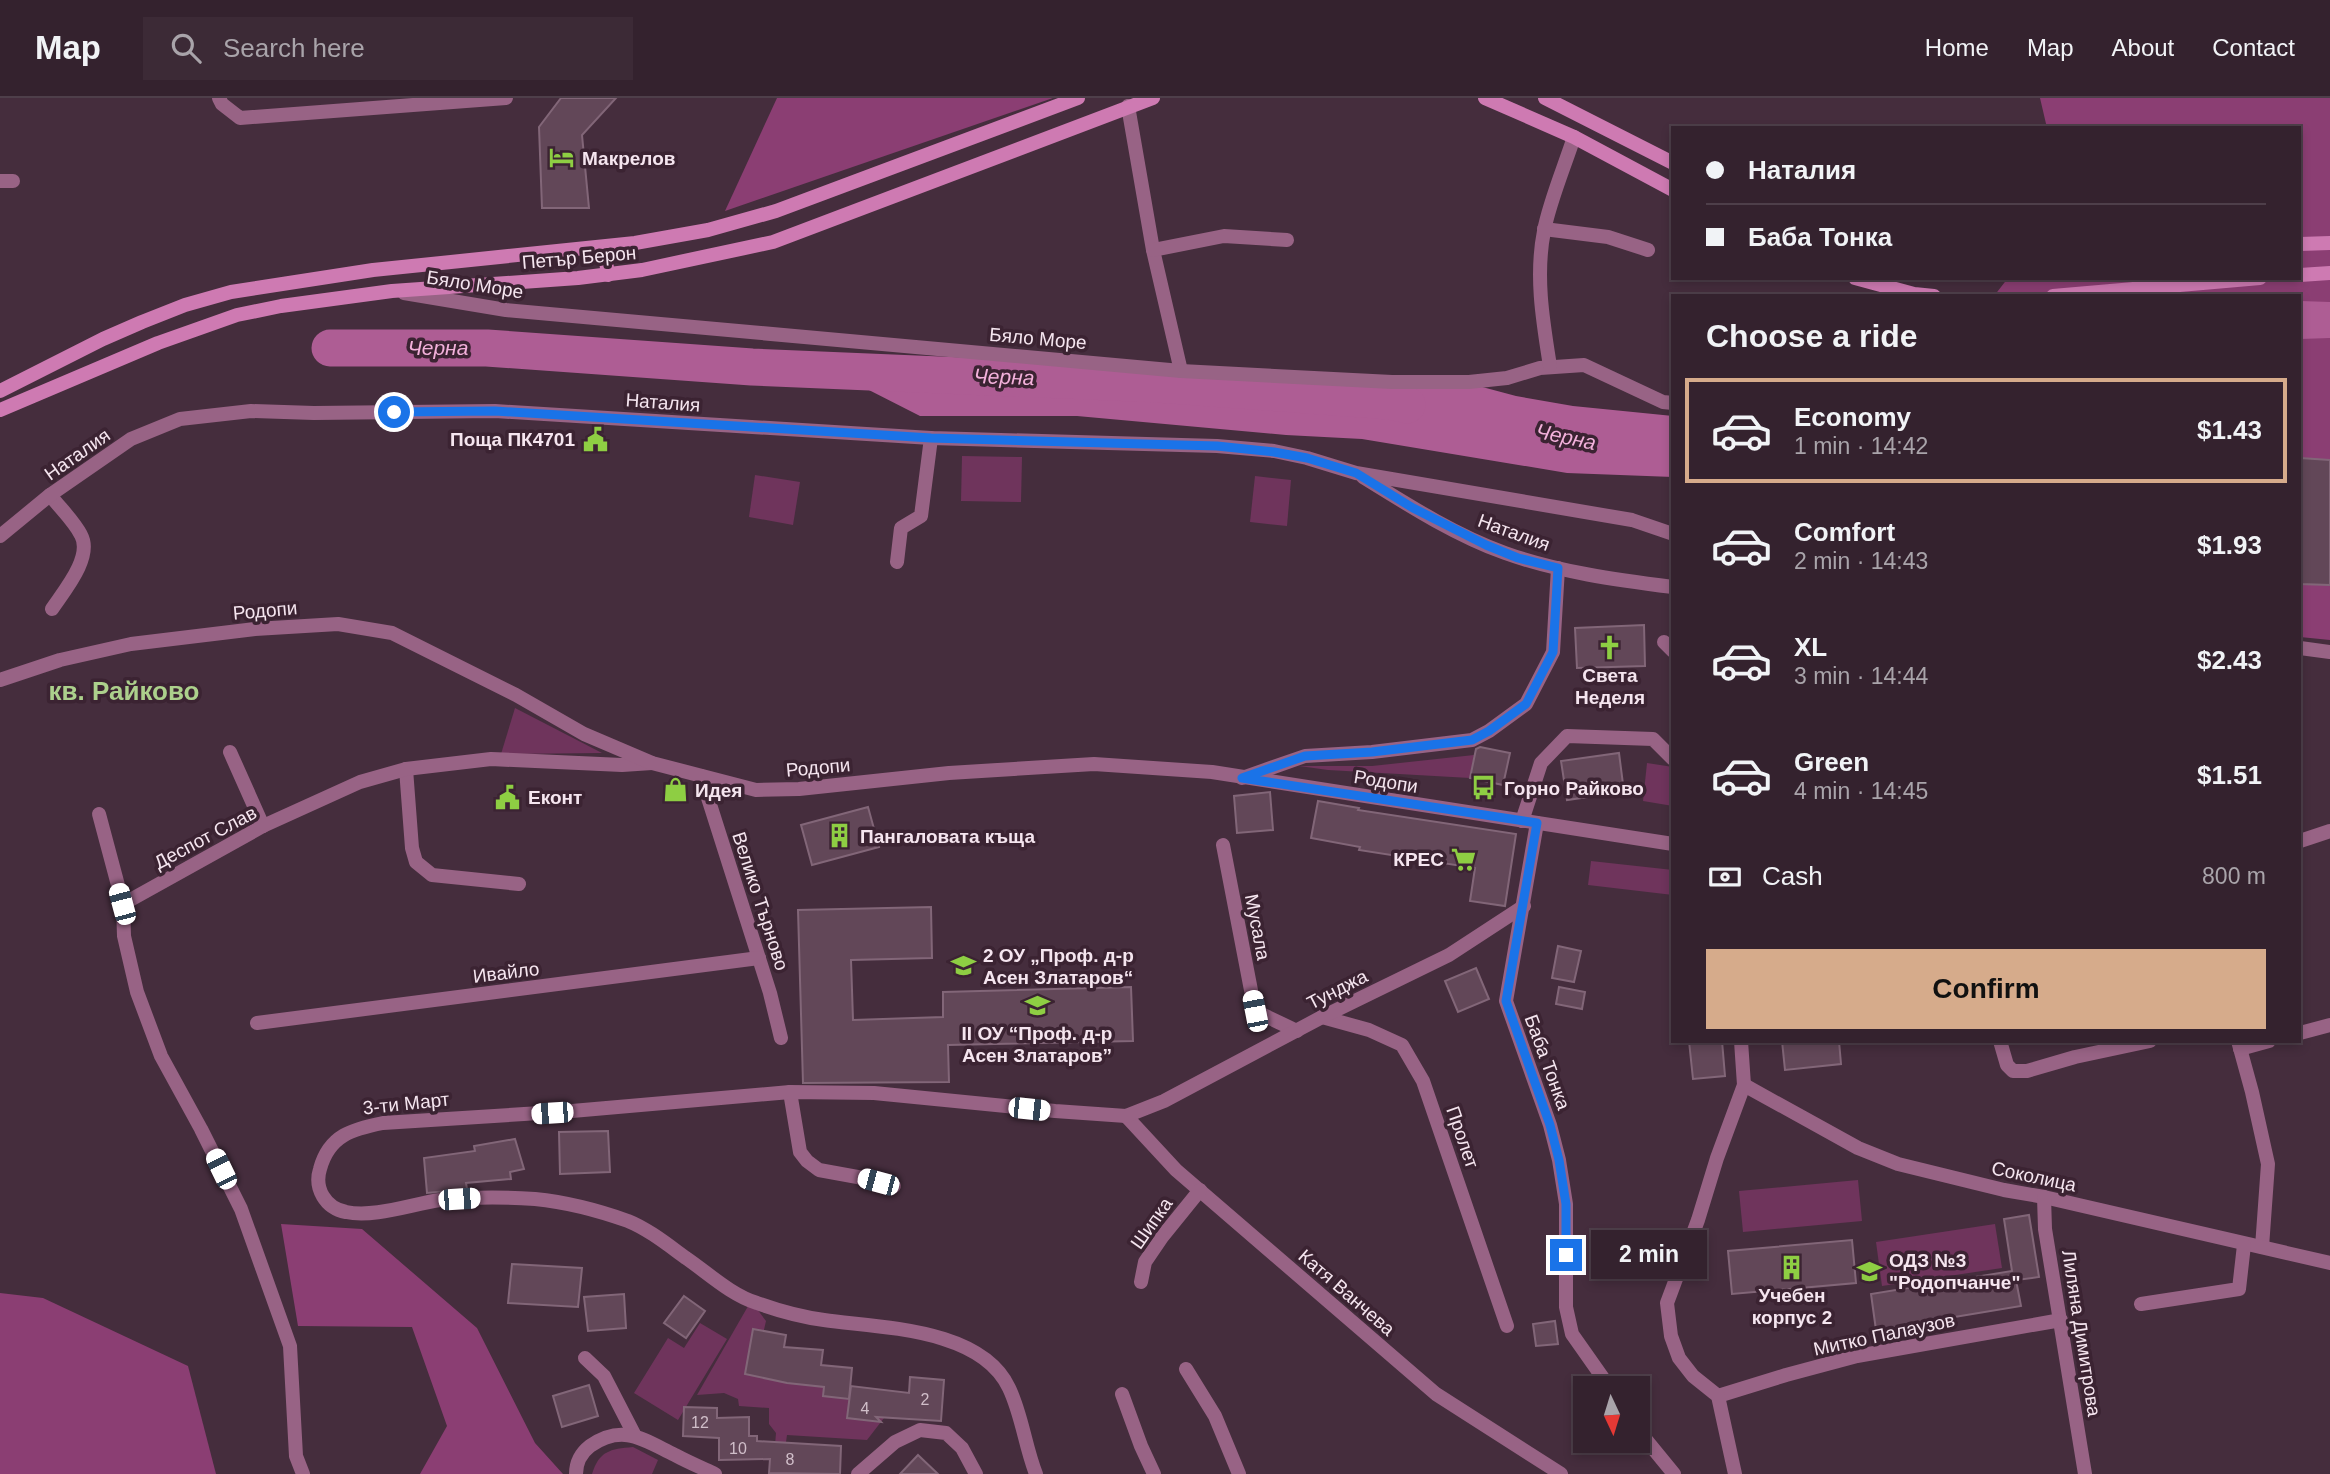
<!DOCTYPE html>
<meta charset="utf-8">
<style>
:root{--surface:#34222e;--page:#3c2a36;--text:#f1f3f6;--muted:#a9a4aa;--line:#4e3f4a;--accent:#d6ab8b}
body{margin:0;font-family:Arial,sans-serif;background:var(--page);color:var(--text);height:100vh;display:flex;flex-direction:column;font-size:26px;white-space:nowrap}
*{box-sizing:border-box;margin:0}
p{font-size:23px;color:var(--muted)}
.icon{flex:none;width:38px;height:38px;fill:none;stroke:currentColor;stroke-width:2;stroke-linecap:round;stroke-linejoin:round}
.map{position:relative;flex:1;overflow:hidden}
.panel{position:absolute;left:1671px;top:196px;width:630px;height:749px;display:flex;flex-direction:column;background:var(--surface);border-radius:0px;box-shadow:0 4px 10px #0003,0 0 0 2px var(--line)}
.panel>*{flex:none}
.top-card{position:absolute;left:1671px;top:28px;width:630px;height:154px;border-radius:0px;box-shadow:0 4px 10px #0003,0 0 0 2px var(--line);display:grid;align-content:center;height:154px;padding:0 35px;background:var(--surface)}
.needle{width:46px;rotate:176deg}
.buttons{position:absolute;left:1573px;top:1278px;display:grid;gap:14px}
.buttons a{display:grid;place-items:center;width:77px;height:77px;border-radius:0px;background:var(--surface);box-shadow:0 4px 10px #0003,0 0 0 2px var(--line);font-size:35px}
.end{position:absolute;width:32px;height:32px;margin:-16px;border:9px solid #1a73e8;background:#fff;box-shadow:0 0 0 4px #fff}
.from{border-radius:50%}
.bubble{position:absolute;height:49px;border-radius:0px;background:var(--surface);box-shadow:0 4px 10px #0003,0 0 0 2px var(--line);font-size:23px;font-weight:700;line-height:49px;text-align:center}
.car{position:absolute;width:21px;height:42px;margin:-21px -10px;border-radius:9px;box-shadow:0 0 5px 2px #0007;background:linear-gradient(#fff 24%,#345 0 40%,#fff 0 76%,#345 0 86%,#fff 0)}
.top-card b{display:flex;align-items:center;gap:24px;height:66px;font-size:26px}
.top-card b+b{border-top:2px solid var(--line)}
.top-card i{width:18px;height:18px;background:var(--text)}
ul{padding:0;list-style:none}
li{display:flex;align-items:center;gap:21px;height:105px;margin:0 14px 10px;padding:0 21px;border:4px solid transparent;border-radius:0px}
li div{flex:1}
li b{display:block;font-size:26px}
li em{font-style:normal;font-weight:700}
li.current{border-color:var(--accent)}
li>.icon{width:63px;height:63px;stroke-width:1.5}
h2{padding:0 35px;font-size:32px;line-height:84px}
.pay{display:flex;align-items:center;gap:18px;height:77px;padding:0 35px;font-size:26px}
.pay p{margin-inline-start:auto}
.button{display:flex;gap:14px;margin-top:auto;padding:14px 35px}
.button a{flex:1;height:80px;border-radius:0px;background:var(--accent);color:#111;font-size:28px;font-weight:700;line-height:80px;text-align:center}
header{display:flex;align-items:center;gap:42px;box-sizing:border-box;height:98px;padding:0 35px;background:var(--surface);border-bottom:2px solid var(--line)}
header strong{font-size:33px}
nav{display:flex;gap:38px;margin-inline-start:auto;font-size:24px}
.search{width:490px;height:63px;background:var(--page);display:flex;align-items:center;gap:18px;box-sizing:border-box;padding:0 24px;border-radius:0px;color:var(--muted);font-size:26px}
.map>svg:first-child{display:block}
.green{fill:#6f345c}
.forest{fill:#8b3e73}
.water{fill:#ae5d94}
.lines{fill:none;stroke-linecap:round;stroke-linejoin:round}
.river{stroke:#ae5d94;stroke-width:37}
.building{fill:#624758;stroke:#826678;stroke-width:2}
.pedestrian{stroke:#986385;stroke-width:14}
.minor{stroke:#986385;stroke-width:14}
.tertiary{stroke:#986385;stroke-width:14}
.secondary{stroke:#ce7ab2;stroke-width:14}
.route{stroke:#1a73e8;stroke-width:9}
.labels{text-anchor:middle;stroke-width:7;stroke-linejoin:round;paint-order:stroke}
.number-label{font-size:16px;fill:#d0bec9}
.poi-label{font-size:19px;font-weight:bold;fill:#f5e5ef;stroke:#3b2332;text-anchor:start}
.street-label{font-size:19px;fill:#f5e5ef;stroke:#3b2332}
.water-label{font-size:21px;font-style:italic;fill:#f3b1db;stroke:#3b2332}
.district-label{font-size:26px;font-weight:bold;fill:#acd08c;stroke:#3b2332}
</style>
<header>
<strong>Map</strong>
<div class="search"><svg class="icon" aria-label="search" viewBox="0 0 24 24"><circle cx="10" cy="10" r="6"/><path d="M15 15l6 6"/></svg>Search here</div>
<nav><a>Home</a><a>Map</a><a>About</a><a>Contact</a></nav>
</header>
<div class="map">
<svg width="2330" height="1376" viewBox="0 0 2330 1376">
<rect width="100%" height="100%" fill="#452d3d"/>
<g class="green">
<polygon points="962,358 1022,359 1021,404 961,403"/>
<polygon points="755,377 800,384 793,427 749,419"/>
<polygon points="1255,378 1291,382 1287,428 1250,424"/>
<polygon points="515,610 602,655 501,656"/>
<polygon points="1474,657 1470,680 1328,672 1299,668 1372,668"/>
<polygon points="1647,665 1673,669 1673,708 1643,703"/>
<polygon points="1591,763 1673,772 1673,797 1588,787"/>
<polygon points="1858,1082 1862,1123 1743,1134 1739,1093"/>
<polygon points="1995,1126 2002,1170 1882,1188 1876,1144"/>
<polygon points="751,1203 766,1223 754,1275 837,1287 834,1295 862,1297 865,1316 884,1320 867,1342 787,1337 784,1358 774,1359 776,1335 769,1326 769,1310 739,1308 738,1301 724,1295 697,1297"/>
<polygon points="700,1225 727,1241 678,1322 634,1295 668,1240 684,1250"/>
<path d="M633,1349L658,1362L652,1376H592C599,1353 610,1351 633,1349Z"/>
</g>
<g class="forest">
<polygon points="777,0 1053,0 725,113"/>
<polygon points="2040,0 2330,0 2330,542 2300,539 2300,198 1994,198 2008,180 2300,180 2300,30 2047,30"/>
<polygon points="281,1126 362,1131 477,1230 535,1345 563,1376 420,1376 447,1328 412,1229 298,1228"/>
<polygon points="0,1195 43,1200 188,1268 216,1376 0,1376"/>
</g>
<g class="water">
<polygon points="2300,203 2330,204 2330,240 2300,241"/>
<polygon points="962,283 1331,312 1380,292 1471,286 1516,298 1573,308 1673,318 1673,379 1567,375 1362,341 1286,337 1077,318 920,318 863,289"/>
</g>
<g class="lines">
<polyline class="river" points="330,250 487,250 752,269 1157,286 1389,303 1407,307"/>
</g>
<g class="building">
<polygon points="561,0 616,0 582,37 589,110 542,110 539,29"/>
<polygon points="2300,360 2330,362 2330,487 2300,486"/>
<polygon points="1644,527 1645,568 1577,570 1575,530"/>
<polygon points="1480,649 1510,655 1503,687 1470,680 1476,651"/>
<polygon points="1619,655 1624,694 1567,702 1561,663"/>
<polygon points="1270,694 1273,732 1237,735 1234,698"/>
<polygon points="1318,703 1359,710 1358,712 1516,736 1505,808 1470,803 1475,770 1359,752 1360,749 1311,740"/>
<polygon points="868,709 879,749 812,767 801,727"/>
<polygon points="931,809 932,860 851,862 853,922 943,919 943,894 1131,889 1133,943 948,947 949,984 803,985 798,812"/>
<polygon points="1558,848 1581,853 1574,884 1552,880"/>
<polygon points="1476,870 1489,901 1458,914 1445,883"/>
<polygon points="1559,889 1585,894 1582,911 1556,906"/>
<polygon points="1689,943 1722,943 1725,978 1693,981"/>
<polygon points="1782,943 1839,943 1841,966 1785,972"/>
<polygon points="608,1033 610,1074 560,1076 559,1034"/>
<polygon points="515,1041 524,1071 510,1074 511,1081 466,1085 467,1091 427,1095 424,1060 475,1053 474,1048"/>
<polygon points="2029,1117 2039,1179 2016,1182 2021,1208 1876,1232 1871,1196 2012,1173 2004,1121"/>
<polygon points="1852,1142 1856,1185 1732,1196 1728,1153"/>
<polygon points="512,1166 582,1170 578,1209 508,1205"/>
<polygon points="624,1196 626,1230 588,1233 584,1199"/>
<polygon points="684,1198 705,1213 686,1240 664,1225"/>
<polygon points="1555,1223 1558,1246 1536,1248 1533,1226"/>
<polygon points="753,1231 786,1237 784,1249 823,1252 821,1267 852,1270 849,1301 823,1298 824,1289 787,1285 745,1276"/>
<polygon points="910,1279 944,1282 941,1323 876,1319 881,1324 847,1320 851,1288 909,1295"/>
<polygon points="589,1287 598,1318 562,1329 553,1298"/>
<polygon points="684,1309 717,1310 717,1320 749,1319 749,1338 757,1338 757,1343 841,1348 840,1376 769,1375 770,1361 719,1362 719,1340 683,1338"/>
<polygon points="918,1357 938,1376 900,1376"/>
</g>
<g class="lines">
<polyline class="pedestrian" points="1522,723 1541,665 1567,638 1653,641 1673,661"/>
<g class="minor">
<polyline points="219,0 222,6 240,20 506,0"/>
<polyline points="1128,8 1153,152 1181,273"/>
<polyline points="0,83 13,83"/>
<polyline points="1544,131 1608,139 1648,152"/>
<polyline points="1153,152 1224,138 1287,142"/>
<polyline points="404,195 506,212 1181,273 1392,284 1469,284 1507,280 1540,270 1584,267 1663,304 1673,305"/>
<path d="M1550,268C1543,224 1535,178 1544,133C1549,105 1565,67 1574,39"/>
<path d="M1363,379C1408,407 1455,437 1505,455C1558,474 1617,482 1673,489"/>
<path d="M50,397C60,410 74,423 81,437C93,459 64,493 52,511"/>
<polyline points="0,438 50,397 131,341 180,321 251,313 314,315 495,313 931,340 1217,348 1274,353 1307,360 1356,375 1632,422 1673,436"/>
<polyline points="897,464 901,430 921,418 931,340"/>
<polyline points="1664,544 1673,553"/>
<polyline points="2300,550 2330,554"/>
<polyline points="230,654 263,728"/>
<polyline points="406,671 412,750 416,764 432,777 519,786"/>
<polyline points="701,678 770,895 781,940"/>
<polyline points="1242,680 1305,658 1372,654 1472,642 1489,633 1526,606 1553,554 1558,470"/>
<polyline points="99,716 123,806"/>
<polyline points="1537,725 1506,903 1550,1027 1559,1062 1566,1106 1566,1209 1572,1236 1610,1290"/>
<polyline points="1223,747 1255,913 1297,933"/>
<polyline points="1322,919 1369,932 1402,947 1423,983 1507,1228"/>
<polyline points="257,925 759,860"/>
<polyline points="2300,935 2330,927"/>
<polyline points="2000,943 2007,967 2013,973 2027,973 2075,959 2150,943"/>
<polyline points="2238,943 2252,994 2268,1066 2262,1149"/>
<polyline points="2240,951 2269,943"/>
<polyline points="1744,987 1858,1050 1898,1066 2004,1092 2044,1099 2330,1165"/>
<polyline points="790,994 800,1054 807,1063 819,1072 863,1080 894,1088"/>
<polyline points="1126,1018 1176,1072 1436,1296 1561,1376"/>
<polyline points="2044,1099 2045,1131 2085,1376"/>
<polyline points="1141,1184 1145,1164 1162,1139 1200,1092"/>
<polyline points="2141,1206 2239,1191 2244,1147"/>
<polyline points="585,1260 604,1278 635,1338"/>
<polyline points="1186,1271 1215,1318 1239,1376"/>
<polyline points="1122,1296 1141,1348 1154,1376"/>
<polyline points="1718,1298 1786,1277 1857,1258 2061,1222"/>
<polyline points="1638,1332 1674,1376"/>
<polyline points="303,1376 296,1358 290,1248 241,1111 201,1031 161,958 137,894 124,838 123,806 263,728 360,684 406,671 491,661 622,667 652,665"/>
<path d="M576,1376C576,1365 581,1355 590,1348C623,1325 644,1342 675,1357C688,1364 702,1370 715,1376"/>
<polyline points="858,1376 895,1344 920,1332 946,1335 962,1350 976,1376"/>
<path d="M1036,1376C1025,1348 1022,1317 1009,1290C981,1230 881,1230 824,1222C801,1219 779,1213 757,1205C731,1197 708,1175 686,1160C668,1147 648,1131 628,1123C600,1113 565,1104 535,1101C504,1099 471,1099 440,1102C412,1106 374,1120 346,1114C325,1110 314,1090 320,1071C329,1037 353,1031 383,1025L572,1013L790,994L874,995L1055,1013L1126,1018L1164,1003L1322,919L1449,857L1524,808"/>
<polyline points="1735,1376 1718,1298 1693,1278 1679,1260 1671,1238 1667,1205 1698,1122 1717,1060 1744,987 1741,943"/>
</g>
<g class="tertiary">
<polyline points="0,582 60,562 131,546 255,531 338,526 392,535 516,597 584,636 652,665 756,692 799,691 949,675 1094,666 1212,674 1673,746"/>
<polyline points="2300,743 2330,733"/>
</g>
<g class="secondary">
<polyline points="1485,0 1574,39 1673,92"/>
<polyline points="1545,0 1673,65"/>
<polyline points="2300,146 2330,145"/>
<polyline points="604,149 608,177"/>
<polyline points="2300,177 2330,175"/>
<polyline points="1855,180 1914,196 1934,198"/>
<polyline points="2053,198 2260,180"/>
<polyline points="0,293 103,241 142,224 185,207 231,194 373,172 635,145 708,132 776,113 1078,0"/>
<polyline points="0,312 158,245 237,217 281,208 392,193 578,180 642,172 773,144 1153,0"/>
</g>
</g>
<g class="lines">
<polyline class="route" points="394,314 495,313 931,340 1217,348 1274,354 1307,360 1356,375 1413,410 1486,447 1518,460 1558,470 1553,554 1526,606 1489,633 1472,642 1372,654 1305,658 1242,680 1537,725 1506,903 1550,1027 1559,1062 1566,1106 1566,1157"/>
</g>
<defs>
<symbol id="hotel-bare" viewBox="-9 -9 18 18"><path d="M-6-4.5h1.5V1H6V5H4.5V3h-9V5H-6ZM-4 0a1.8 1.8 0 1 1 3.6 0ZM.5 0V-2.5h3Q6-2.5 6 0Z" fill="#8ece43" stroke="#3b2332" stroke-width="2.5" paint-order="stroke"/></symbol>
<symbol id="civic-bare" viewBox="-9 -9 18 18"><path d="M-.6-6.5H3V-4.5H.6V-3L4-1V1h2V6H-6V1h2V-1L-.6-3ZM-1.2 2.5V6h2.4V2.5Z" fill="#8ece43" stroke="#3b2332" stroke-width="2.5" paint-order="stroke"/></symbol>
<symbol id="church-bare" viewBox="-9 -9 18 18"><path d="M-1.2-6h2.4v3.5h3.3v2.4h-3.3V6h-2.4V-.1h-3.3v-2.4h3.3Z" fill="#8ece43" stroke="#3b2332" stroke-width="2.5" paint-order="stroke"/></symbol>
<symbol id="bus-bare" viewBox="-9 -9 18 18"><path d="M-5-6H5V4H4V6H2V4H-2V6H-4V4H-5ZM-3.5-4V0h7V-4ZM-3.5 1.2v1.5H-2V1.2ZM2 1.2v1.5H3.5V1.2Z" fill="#8ece43" stroke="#3b2332" stroke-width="2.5" paint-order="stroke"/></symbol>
<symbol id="shop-bare" viewBox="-9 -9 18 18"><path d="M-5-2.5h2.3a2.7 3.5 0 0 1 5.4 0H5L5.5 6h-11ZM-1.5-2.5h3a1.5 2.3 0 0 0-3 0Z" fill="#8ece43" stroke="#3b2332" stroke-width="2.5" paint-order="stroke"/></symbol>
<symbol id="building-bare" viewBox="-9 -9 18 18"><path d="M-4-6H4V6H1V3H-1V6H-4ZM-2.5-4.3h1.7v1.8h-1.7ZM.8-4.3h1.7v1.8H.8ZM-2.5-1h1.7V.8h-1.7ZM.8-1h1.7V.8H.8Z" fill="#8ece43" stroke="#3b2332" stroke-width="2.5" paint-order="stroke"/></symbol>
<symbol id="supermarket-bare" viewBox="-9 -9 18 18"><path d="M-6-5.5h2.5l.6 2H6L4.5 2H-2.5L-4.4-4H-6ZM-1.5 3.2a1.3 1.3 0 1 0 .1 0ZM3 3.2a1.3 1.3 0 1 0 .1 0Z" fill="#8ece43" stroke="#3b2332" stroke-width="2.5" paint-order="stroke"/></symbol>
<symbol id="school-bare" viewBox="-9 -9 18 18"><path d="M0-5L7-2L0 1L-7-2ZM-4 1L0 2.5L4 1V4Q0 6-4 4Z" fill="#8ece43" stroke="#3b2332" stroke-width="2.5" paint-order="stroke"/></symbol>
</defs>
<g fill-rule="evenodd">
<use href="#hotel-bare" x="544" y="42" width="35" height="35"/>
<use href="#civic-bare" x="578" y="324" width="35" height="35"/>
<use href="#church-bare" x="1592" y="532" width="35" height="35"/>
<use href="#bus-bare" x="1466" y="672" width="35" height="35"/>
<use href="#shop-bare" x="658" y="674" width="35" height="35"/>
<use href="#civic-bare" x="490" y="682" width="35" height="35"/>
<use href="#building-bare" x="822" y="720" width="35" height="35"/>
<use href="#supermarket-bare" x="1446" y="744" width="35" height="35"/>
<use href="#school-bare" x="946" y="850" width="35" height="35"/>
<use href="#school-bare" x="1020" y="890" width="35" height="35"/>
<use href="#building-bare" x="1774" y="1152" width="35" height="35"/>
<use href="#school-bare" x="1852" y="1156" width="35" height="35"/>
</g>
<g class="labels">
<g class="number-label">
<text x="925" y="1307">2</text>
<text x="865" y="1316">4</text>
<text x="700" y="1330">12</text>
<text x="738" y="1356">10</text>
<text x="790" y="1367">8</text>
</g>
<g class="poi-label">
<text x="582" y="67">Макрелов</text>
<text x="575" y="348" text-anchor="end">Поща ПК4701</text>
<text x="1610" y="584" text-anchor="middle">Света<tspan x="1610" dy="22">Неделя</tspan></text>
<text x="1504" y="697">Горно Райково</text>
<text x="695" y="699">Идея</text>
<text x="528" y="706">Еконт</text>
<text x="860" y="745">Пангаловата къща</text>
<text x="1444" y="768" text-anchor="end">КРЕС</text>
<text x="983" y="864">2 ОУ „Проф. д-р<tspan x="983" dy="22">Асен Златаров“</tspan></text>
<text x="1037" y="942" text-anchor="middle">II ОУ “Проф. д-р<tspan x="1037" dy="22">Асен Златаров”</tspan></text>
<text x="1889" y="1169">ОДЗ №3<tspan x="1889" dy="22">"Родопчанче"</tspan></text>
<text x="1792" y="1204" text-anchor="middle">Учебен<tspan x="1792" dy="22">корпус 2</tspan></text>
</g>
<g class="street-label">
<text transform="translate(579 159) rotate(-5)" y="7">Петър Берон</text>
<text transform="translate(475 186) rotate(9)" y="7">Бяло Море</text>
<text transform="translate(1038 240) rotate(5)" y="7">Бяло Море</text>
<text transform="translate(663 304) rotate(4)" y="7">Наталия</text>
<text transform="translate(77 356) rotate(-35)" y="7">Наталия</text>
<text transform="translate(1514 434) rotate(20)" y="7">Наталия</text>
<text transform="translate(265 512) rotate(-5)" y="7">Родопи</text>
<text transform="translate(818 669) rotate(-5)" y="7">Родопи</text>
<text transform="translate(1386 683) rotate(9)" y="7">Родопи</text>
<text transform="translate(205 739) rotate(-28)" y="7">Деспот Слав</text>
<text transform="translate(761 803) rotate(72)" y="7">Велико Търново</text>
<text transform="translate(1258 829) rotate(79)" y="7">Мусала</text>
<text transform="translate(506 874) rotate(-7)" y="7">Ивайло</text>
<text transform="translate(1337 891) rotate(-27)" y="7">Тунджа</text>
<text transform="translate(1548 964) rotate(70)" y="7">Баба Тонка</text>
<text transform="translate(406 1005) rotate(-6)" y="7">3-ти Март</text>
<text transform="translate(1463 1039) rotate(71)" y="7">Пролет</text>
<text transform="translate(2034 1078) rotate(12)" y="7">Соколица</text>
<text transform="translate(1151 1125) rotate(-55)" y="7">Шипка</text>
<text transform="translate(1347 1194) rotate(41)" y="7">Катя Ванчева</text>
<text transform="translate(2082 1235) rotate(81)" y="7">Лиляна Димитрова</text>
<text transform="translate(1884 1236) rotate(-12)" y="7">Митко Палаузов</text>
</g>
<g class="water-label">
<text x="438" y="257">Черна</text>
<text transform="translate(1004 279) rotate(2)" y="7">Черна</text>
<text transform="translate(1566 339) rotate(12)" y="7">Черна</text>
</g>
<g class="district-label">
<text x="124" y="602">кв. Райково</text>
</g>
</g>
</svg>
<div class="buttons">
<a><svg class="needle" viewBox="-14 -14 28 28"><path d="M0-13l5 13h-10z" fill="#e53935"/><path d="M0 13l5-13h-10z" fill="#a9a4aa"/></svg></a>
</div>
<i class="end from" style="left:394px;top:314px"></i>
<i class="end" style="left:1566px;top:1157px"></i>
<div class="bubble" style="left:1591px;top:1132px;width:116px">2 min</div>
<i class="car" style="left:122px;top:806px;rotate:345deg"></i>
<i class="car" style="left:1255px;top:913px;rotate:349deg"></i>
<i class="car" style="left:1029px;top:1011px;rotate:96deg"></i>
<i class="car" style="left:552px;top:1015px;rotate:266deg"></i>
<i class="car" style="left:221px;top:1071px;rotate:334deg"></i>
<i class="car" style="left:878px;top:1084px;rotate:285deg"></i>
<i class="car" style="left:459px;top:1101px;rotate:86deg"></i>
<div class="top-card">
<b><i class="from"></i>Наталия</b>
<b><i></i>Баба Тонка</b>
</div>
<section class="panel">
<h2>Choose a ride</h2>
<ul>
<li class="current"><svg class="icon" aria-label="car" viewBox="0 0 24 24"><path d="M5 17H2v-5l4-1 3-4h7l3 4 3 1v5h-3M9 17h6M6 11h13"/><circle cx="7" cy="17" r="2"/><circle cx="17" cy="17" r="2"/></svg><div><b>Economy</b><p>1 min · 14:42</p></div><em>$1.43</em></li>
<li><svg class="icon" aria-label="car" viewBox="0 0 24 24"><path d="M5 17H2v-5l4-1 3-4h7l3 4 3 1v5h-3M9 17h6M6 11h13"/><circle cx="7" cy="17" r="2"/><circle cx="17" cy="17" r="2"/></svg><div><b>Comfort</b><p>2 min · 14:43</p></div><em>$1.93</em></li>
<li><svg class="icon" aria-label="car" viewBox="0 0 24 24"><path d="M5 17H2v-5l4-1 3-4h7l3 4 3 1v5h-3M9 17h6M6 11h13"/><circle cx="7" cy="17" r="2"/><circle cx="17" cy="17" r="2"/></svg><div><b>XL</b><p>3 min · 14:44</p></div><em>$2.43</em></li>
<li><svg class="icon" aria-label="car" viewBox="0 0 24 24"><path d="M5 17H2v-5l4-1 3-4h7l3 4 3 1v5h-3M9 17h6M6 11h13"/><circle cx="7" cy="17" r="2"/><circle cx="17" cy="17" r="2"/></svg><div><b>Green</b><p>4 min · 14:45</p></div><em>$1.51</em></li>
</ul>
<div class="pay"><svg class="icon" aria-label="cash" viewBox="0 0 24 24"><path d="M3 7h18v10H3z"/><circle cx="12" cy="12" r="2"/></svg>Cash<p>800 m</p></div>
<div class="button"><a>Confirm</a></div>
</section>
</div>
